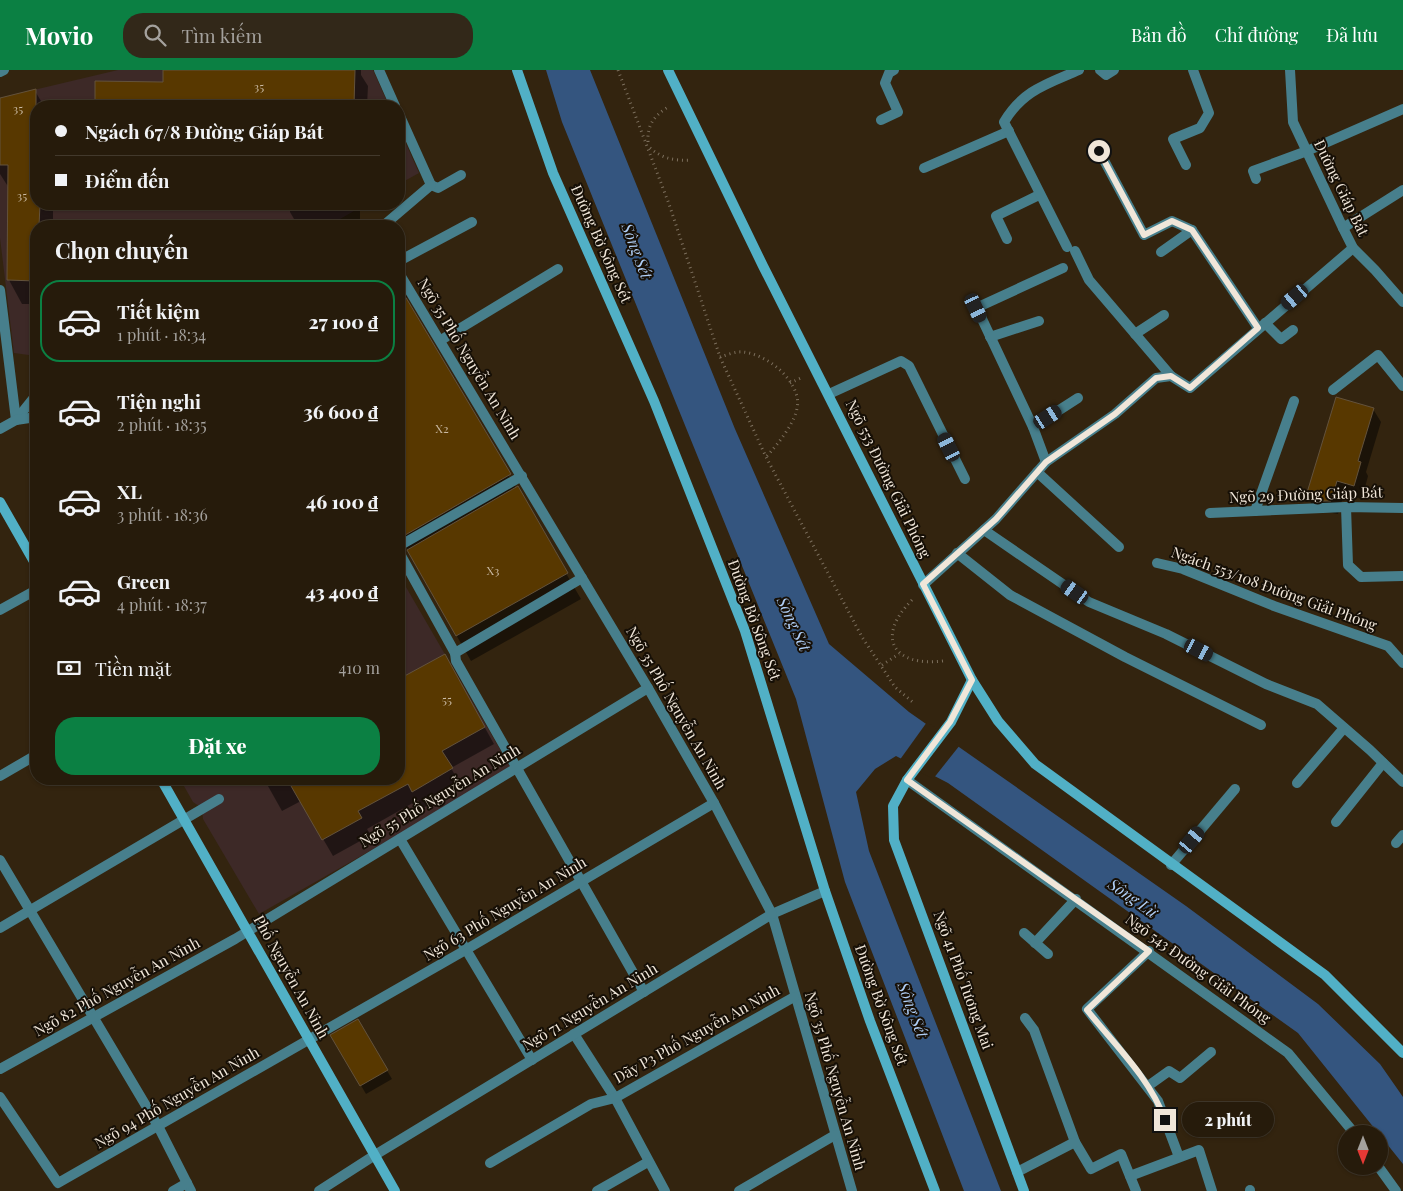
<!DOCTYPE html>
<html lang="vi">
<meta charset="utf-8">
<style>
:root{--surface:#261b0b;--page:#322819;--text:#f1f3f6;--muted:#a4a19d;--line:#42392c;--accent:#0b8043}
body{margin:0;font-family:"Playfair Display",serif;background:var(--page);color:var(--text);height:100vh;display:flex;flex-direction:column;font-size:19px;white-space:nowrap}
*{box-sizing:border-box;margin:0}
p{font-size:16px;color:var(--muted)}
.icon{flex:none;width:28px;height:28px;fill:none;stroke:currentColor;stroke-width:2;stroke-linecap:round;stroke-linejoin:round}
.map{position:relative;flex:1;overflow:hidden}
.details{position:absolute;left:30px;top:150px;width:375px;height:565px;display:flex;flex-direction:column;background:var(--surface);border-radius:20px;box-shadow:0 1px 4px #0004,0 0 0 1px var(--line)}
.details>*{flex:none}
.banner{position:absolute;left:30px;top:30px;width:375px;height:110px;border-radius:20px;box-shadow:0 1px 4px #0004,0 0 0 1px var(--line);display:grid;align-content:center;height:110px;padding:0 25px;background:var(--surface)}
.needle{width:32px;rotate:180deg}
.fabs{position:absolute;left:1338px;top:1055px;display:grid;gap:10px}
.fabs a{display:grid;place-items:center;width:50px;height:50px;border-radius:50%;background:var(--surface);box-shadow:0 1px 4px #0004,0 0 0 1px var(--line);font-size:25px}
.end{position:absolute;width:22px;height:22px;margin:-11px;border:6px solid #f0e6d9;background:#111;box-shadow:0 0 0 2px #111}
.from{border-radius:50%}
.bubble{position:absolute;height:35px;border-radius:18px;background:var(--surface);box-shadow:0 1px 4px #0004,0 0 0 1px var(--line);font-size:16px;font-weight:800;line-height:35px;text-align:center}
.car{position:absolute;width:15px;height:30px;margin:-15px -8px;border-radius:6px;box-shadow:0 0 4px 1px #0007;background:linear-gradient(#222 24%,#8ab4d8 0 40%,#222 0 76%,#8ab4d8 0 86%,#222 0)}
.banner b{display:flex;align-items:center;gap:18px;height:48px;font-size:19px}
.banner b+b{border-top:1px solid var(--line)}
.banner i{width:12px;height:12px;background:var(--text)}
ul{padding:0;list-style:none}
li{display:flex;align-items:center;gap:15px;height:82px;margin:0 10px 8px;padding:0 15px;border:2px solid transparent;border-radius:20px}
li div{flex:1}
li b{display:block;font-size:19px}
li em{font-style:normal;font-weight:800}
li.current{border-color:var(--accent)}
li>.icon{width:45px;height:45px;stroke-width:1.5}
h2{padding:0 25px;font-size:22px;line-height:60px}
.pay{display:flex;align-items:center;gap:12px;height:55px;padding:0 25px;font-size:19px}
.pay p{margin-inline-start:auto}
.button{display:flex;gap:10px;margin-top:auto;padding:10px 25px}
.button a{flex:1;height:58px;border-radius:20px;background:var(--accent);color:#fff;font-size:20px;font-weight:800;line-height:58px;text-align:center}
header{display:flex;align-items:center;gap:30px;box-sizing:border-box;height:70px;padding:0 25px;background:var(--accent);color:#fff}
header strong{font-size:24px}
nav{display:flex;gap:28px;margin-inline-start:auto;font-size:18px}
.search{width:350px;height:45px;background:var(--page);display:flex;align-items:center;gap:12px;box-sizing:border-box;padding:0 18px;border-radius:20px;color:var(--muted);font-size:19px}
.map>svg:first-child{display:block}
.education{fill:#3d2927}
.water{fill:#34557f}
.pier{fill:#33240f}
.shadow{fill:#0007}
.building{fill:#583800;stroke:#63523c}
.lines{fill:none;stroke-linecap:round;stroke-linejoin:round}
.path{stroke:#7c6f5d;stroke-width:3;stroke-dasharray:1 4;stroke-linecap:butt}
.lane{stroke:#477f8c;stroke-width:10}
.street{stroke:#477f8c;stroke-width:10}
.secondary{stroke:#51b0c6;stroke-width:10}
.route{stroke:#f0e6d9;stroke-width:6}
.labels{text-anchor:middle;stroke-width:4;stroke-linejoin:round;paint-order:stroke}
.number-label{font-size:12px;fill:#cabaa3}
.street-label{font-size:15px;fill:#f0e6d9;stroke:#160f06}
.water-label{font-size:16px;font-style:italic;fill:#afcef6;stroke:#160f06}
</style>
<header>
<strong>Movio</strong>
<div class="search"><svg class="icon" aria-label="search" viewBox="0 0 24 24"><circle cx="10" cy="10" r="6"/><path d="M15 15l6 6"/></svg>Tìm kiếm</div>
<nav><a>Bản đồ</a><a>Chỉ đường</a><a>Đã lưu</a></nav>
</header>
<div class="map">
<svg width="1403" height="1121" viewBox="0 0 1403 1121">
<rect width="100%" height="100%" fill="#33240f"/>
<g class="education">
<polygon points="118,0 373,0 389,36 36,36 36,134 366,134 328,156 36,156 36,286 14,283 0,168 0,28"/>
<polygon points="399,58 419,103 399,114"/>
<polygon points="399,505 512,700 259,844 203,749 202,738 193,732 180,709 399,709"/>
</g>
<polygon class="water" points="546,0 590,0 735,359 829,574 909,642 1186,836 1318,934 1380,994 1403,1027 1403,1094 1298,963 948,713 896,686 875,699 856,722 869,781 1001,1121 964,1121 845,812 796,629 562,52"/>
<polygon class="pier" points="927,652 960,675 933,709 899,691"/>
<g class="shadow">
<polygon points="164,0 361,0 361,5 368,16 367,36 96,36 97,12 164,13"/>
<polygon points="35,21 44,36 36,36 36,134 53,134 53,156 36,156 36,234 22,234 9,210 9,118 0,104 0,29"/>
<polygon points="290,134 360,134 360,156 298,156 290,142"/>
<polygon points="399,213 407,227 407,232 581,529 471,591 399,464"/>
<polygon points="1373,339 1381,352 1366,402 1368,406 1362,429 1344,424 1338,444 1315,440 1307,426"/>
<polygon points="444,585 494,674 451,698 461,716 423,738 418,730 367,759 371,765 333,786 301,731 282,741 264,709 399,709 399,607 400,610"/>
<polygon points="357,951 392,1009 366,1024 332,966"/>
</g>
<g class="building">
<polygon points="163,0 355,0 354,35 95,36 95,11 163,12"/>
<polygon points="36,19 36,134 40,134 39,156 36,156 36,211 7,210 8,95 0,95 0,28"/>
<polygon points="399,216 511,404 400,468 399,466"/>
<polygon points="1336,327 1374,338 1358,391 1361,392 1354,416 1337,411 1331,431 1323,431 1306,426"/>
<polygon points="518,416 568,503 456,566 407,480"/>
<polygon points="445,584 485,657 442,681 453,698 412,722 408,714 358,741 362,748 322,770 287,709 399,709 399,609"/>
<polygon points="358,949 388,1000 360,1016 330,965"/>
</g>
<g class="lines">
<g class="path">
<polyline points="618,0 669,134 720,287 766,387 862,567 895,617 915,634"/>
<path d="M648,72C647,55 654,46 668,37"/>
<path d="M650,78C663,89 675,91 692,90"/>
<path d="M720,287C727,285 736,281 743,282C764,284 792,304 797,327C802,346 778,374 766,387"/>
<polyline points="790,313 801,308"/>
<path d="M912,530C875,567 893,597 943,591"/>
<polyline points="882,595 899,584"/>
</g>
<g class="lane">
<polyline points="379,0 395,36"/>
<polyline points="1100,0 1106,5 1114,0"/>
<polyline points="0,2 4,0"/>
<polyline points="399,44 431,115"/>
<polyline points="881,50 898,42 885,13 889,3 894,0"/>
<polyline points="1099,81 1144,165 1172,151 1192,160 1258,258"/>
<polyline points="1186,95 1173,69 1200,58 1209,43 1193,0"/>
<polyline points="924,98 1009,61"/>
<polyline points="1256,109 1253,101 1307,81 1403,39"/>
<polyline points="431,115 438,118 461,105"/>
<polyline points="383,156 431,115"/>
<polyline points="1343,158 1403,120"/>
<polyline points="1007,169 996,146 1039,125"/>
<path d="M1067,177L1004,52C1023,20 1047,14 1079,0"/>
<polyline points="1075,181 1089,210 1171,306"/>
<polyline points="1161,182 1192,160"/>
<polyline points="399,191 472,152"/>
<polyline points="0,220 16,350"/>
<polyline points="974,232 1033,357 1046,392"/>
<polyline points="976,238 1063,198"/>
<polyline points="1265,253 1281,269 1293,260"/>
<polyline points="1135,264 1164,245"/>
<polyline points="990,267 1039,251"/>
<polyline points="441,270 558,199"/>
<polyline points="1333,320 1378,285 1403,316"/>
<polyline points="829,324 901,291 909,296 965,409"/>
<polyline points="16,350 36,325"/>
<polyline points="1033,357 1078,328"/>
<polyline points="1037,402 1119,477"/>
<polyline points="1346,437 1348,495 1361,507 1403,506"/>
<polyline points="1255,441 1294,331"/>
<polyline points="1210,443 1346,437 1403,438"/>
<polyline points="984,460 1089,532 1166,564 1266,614 1317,634 1370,680 1403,712"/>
<polyline points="399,476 522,406"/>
<polyline points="399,482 455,583 456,591 644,922"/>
<polyline points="957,483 1010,525 1125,587 1261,655"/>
<polyline points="1157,493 1183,499 1274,536 1388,576 1403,593"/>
<polyline points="923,515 996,449 1046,392 1115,344 1156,308 1171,306 1190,318 1353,178"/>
<polyline points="0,540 36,520"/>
<polyline points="455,583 582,508"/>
<polyline points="0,706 36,685"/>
<polyline points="1297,713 1344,658"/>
<polyline points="1336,752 1383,693"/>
<polyline points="400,769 532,990"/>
<polyline points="1396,773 1403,765"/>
<polyline points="0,790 158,1056 191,1121"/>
<polyline points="1171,795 1235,719"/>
<polyline points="772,844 852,1121"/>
<polyline points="0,858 219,729"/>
<polyline points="1024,863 1048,884"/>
<polyline points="1035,873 1076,829"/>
<polyline points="1149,881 1087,939 1158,1031 1179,1087"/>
<polyline points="1025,948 1034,960 1075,1072 1091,1099 1121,1084 1136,1121"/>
<polyline points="574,964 615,1028 665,1121"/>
<polyline points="0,999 235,869 648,618"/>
<polyline points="1148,1016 1169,1001 1180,1008 1211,982"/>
<polyline points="0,1027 58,1113 462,882 714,733"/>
<polyline points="375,1085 772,844 825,821"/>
<polyline points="490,1093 591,1034 615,1028 794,927"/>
<polyline points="1017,1102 1075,1072"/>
<polyline points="1130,1106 1199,1080 1212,1121"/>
<polyline points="1250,1120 1250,1121"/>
<polyline points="173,1121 187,1113"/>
<polyline points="597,1121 648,1092"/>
<polyline points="739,1121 835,1065"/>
</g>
<g class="street">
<polyline points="1290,0 1293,52 1343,158 1353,178 1375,200 1403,232"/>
<polyline points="399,203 648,618 714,733 772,844"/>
<polyline points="0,359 16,350 36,347"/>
<polyline points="907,710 1288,983 1355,1064"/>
<polyline points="1378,1096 1396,1121"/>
<polyline points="319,1121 375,1085"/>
</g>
<g class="secondary">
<polyline points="517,0 553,103 654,331 745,561 825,821 870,951 935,1121"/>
<polyline points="668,0 763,196 972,610 998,651 1035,694 1325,905 1403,983"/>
<polyline points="0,432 36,495"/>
<polyline points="972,610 951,652 907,710 893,736 894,770 1024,1121"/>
<polyline points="161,709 395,1121"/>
</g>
</g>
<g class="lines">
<path class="route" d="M1099,81L1144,165L1172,151L1192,160L1258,258L1190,318L1171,306L1156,308L1115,344L1046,392L996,449L923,514L972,610L950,652L907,710L1149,881L1087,940C1114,974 1150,1008 1165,1050"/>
</g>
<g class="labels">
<g class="number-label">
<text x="259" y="21">35</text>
<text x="18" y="43">35</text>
<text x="22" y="130">35</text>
<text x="442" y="363">X2</text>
<text x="493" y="505">X3</text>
<text x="447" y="634">55</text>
</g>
<g class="street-label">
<text transform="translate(1341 118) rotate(64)" y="5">Đường Giáp Bát</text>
<text transform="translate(601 174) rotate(66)" y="5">Đường Bờ Sông Sét</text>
<text transform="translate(469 289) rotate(59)" y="5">Ngõ 35 Phố Nguyễn An Ninh</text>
<text transform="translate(888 409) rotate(64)" y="5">Ngõ 553 Đường Giải Phóng</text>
<text transform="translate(1306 425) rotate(-2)" y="5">Ngõ 29 Đường Giáp Bát</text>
<text transform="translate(1274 519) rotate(20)" y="5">Ngách 553/108 Đường Giải Phóng</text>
<text transform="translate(754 550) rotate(70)" y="5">Đường Bờ Sông Sét</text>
<text transform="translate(676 638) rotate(60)" y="5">Ngõ 35 Phố Nguyễn An Ninh</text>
<text transform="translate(440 726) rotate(-31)" y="5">Ngõ 55 Phố Nguyễn An Ninh</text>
<text transform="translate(505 839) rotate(-31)" y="5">Ngõ 63 Phố Nguyễn An Ninh</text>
<text transform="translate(1198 899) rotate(36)" y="5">Ngõ 543 Đường Giải Phóng</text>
<text transform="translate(291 907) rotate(61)" y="5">Phố Nguyễn An Ninh</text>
<text transform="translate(963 910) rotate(70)" y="5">Ngõ 41 Phố Tương Mai</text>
<text transform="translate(117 917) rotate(-29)" y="5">Ngõ 82 Phố Nguyễn An Ninh</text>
<text transform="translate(881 935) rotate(70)" y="5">Đường Bờ Sông Sét</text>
<text transform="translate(590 937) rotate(-31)" y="5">Ngõ 71 Nguyễn An Ninh</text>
<text transform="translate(697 964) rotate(-29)" y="5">Dãy P3 Phố Nguyễn An Ninh</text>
<text transform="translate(835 1011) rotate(74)" y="5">Ngõ 35 Phố Nguyễn An Ninh</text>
<text transform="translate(177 1028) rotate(-30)" y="5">Ngõ 94 Phố Nguyễn An Ninh</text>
</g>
<g class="water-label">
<text transform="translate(637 181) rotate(69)" y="6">Sông Sét</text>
<text transform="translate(794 554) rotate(65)" y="6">Sông Sét</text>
<text transform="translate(1133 828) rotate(35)" y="6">Sông Lừ</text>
<text transform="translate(913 940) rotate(69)" y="6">Sông Sét</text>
</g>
</g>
</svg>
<div class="fabs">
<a><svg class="needle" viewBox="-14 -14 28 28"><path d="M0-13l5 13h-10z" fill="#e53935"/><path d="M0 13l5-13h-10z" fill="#a4a19d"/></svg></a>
</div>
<i class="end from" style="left:1099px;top:81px"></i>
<i class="end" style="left:1165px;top:1050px"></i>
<div class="bubble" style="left:1182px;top:1032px;width:92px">2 phút</div>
<i class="car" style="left:1295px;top:227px;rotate:230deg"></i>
<i class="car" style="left:976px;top:238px;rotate:155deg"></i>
<i class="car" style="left:1048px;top:347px;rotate:58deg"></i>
<i class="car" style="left:949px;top:377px;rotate:334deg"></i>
<i class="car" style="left:1075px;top:522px;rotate:305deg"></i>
<i class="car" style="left:1199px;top:580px;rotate:117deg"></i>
<i class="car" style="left:1192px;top:770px;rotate:40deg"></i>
<div class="banner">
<b><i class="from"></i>Ngách 67/8 Đường Giáp Bát</b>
<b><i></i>Điểm đến</b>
</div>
<section class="details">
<h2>Chọn chuyến</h2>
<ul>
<li class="current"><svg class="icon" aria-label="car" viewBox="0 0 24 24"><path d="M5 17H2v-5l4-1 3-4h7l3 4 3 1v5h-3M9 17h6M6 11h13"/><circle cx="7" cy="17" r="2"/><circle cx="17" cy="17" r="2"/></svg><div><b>Tiết kiệm</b><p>1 phút · 18:34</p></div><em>27 100 ₫</em></li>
<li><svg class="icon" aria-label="car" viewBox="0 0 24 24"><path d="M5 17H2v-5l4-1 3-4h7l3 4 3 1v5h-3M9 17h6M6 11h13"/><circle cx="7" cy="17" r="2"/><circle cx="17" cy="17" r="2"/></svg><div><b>Tiện nghi</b><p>2 phút · 18:35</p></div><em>36 600 ₫</em></li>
<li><svg class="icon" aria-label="car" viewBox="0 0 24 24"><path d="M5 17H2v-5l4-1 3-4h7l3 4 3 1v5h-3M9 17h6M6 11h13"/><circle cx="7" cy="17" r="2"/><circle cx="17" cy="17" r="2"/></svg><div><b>XL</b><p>3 phút · 18:36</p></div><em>46 100 ₫</em></li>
<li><svg class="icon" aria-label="car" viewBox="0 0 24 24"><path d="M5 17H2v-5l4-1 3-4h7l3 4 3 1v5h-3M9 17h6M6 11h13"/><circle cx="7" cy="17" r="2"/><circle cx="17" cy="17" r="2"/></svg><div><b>Green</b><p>4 phút · 18:37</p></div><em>43 400 ₫</em></li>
</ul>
<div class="pay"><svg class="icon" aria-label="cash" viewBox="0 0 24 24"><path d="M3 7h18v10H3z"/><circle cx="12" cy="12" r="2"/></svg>Tiền mặt<p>410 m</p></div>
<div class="button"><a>Đặt xe</a></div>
</section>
</div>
